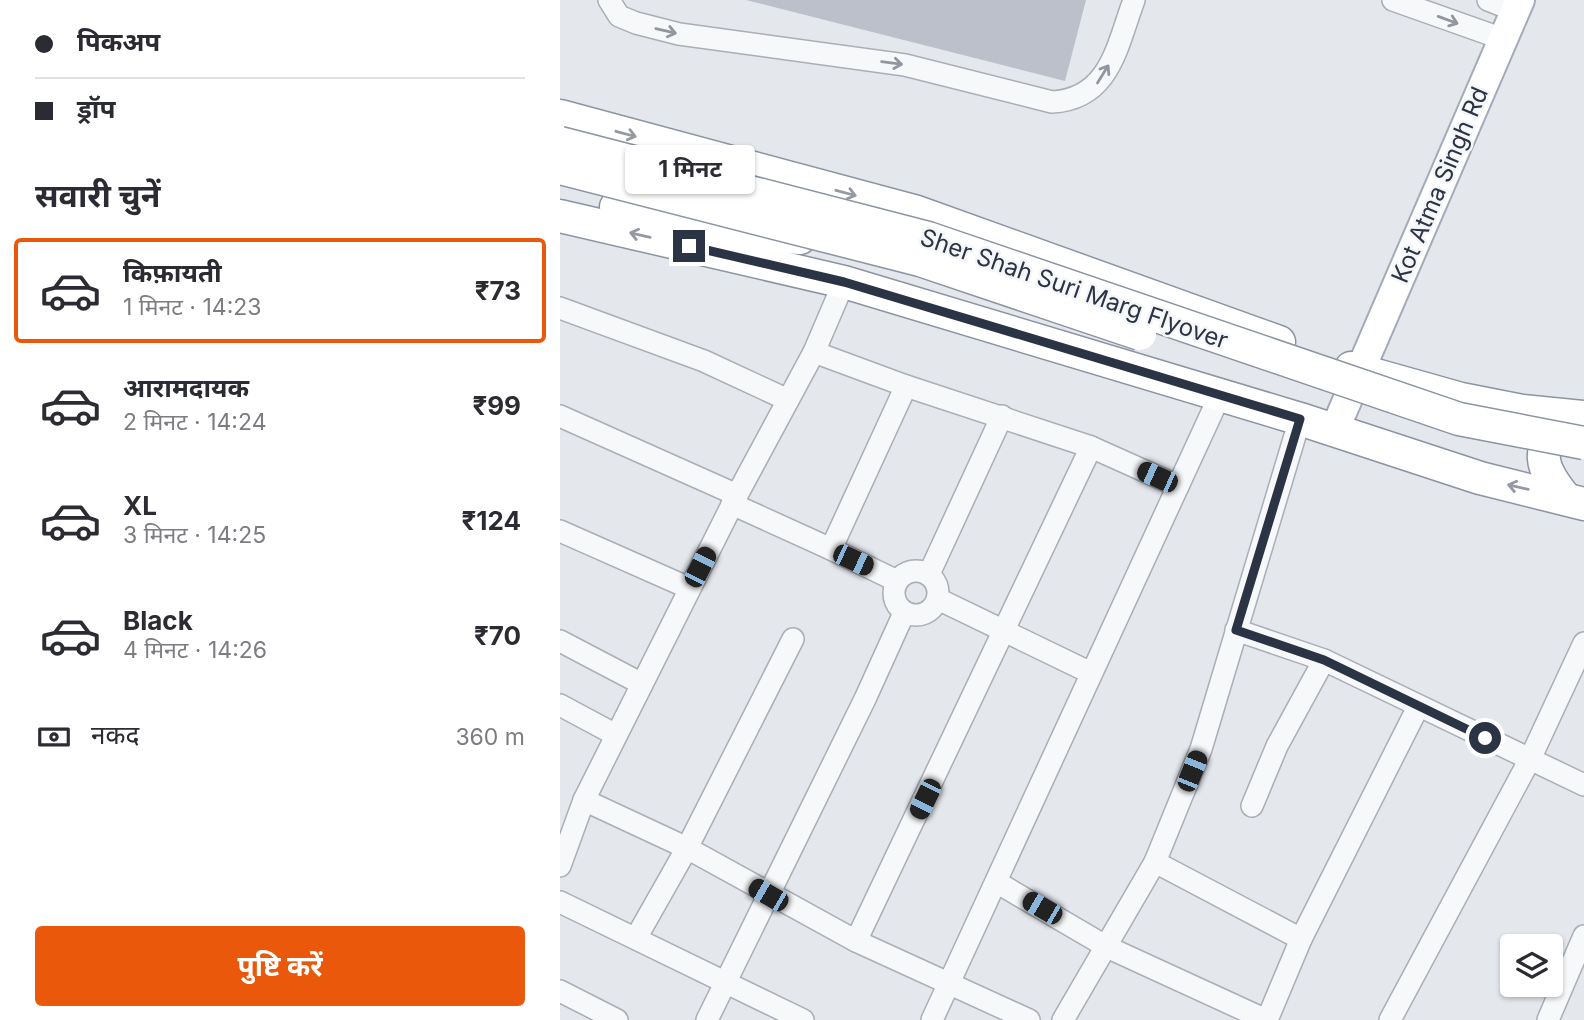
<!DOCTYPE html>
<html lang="hi">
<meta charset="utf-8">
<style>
:root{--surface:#fff;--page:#f2f2f3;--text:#2b2b33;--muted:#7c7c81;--line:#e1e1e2;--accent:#ea580c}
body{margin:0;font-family:Inter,"Noto Sans Devanagari",sans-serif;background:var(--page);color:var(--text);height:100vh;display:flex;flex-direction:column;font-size:26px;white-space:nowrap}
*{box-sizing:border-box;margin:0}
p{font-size:23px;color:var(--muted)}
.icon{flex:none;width:38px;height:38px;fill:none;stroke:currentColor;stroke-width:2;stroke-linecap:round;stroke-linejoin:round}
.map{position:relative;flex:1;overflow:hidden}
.details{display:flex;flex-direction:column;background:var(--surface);width:560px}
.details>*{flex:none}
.guide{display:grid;align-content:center;height:154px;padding:0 35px;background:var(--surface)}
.buttons{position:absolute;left:940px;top:934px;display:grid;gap:14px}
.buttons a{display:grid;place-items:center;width:63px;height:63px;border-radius:7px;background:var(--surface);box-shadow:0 2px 5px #0004;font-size:35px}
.end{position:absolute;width:32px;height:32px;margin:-16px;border:9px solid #2b3445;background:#fff;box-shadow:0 0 0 4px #fff}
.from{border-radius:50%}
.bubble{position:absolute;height:49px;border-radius:7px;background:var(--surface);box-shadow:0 2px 5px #0004;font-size:23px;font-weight:700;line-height:49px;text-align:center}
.car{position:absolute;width:21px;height:42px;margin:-21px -10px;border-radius:9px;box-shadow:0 0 5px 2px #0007;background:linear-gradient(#222 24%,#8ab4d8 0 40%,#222 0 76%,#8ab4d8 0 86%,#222 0)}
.guide b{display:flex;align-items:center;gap:24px;height:66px;font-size:26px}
.guide b+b{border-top:2px solid var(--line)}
.guide i{width:18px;height:18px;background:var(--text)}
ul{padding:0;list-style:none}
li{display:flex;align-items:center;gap:21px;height:105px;margin:0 14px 10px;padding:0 21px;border:4px solid transparent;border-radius:7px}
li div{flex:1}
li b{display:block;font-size:26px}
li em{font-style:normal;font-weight:700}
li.current{border-color:var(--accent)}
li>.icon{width:63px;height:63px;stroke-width:1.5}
h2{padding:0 35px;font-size:32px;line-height:84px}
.pay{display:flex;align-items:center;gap:18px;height:77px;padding:0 35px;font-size:26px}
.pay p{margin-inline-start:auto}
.primary-button{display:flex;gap:14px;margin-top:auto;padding:14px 35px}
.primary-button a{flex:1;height:80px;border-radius:7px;background:var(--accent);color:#fff;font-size:28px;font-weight:700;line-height:80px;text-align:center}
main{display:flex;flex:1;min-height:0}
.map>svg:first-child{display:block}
.building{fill:#bbc0ca}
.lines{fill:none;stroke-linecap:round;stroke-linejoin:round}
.minor-casing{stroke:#a9aeb7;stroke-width:24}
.major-casing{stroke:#a3abb8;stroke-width:32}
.highway-casing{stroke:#8b94a3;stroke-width:35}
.minor{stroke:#f7f8fa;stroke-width:21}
.major{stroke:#fff;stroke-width:28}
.highway{stroke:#fff;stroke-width:32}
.highway-bridge-casing{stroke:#8b94a3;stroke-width:35;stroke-linecap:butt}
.highway-bridge{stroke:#fff;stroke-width:32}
.oneway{stroke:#9196a0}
.oneway2{stroke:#959aa2}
.route{stroke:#2b3445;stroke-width:9}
.labels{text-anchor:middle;stroke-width:5;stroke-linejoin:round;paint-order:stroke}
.street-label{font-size:24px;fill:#2b3445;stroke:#f4f6f9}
</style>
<main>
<section class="details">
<div class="guide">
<b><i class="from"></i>पिकअप</b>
<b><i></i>ड्रॉप</b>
</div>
<h2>सवारी चुनें</h2>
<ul>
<li class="current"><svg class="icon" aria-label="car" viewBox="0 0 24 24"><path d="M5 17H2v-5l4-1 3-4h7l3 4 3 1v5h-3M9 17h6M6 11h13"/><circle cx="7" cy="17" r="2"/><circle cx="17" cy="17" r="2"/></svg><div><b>किफ़ायती</b><p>1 मिनट · 14:23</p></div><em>₹73</em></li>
<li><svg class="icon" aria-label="car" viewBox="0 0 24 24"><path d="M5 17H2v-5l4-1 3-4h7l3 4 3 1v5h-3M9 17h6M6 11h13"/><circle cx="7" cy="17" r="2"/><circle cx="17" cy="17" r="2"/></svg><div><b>आरामदायक</b><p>2 मिनट · 14:24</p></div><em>₹99</em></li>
<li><svg class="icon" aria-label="car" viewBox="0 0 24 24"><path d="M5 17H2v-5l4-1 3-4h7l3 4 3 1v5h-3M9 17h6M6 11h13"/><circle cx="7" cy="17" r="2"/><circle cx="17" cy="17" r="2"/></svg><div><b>XL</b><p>3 मिनट · 14:25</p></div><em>₹124</em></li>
<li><svg class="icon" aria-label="car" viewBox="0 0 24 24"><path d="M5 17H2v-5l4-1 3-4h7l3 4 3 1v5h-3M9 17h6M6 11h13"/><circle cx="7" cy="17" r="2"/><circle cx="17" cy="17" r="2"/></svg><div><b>Black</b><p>4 मिनट · 14:26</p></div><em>₹70</em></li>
</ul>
<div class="pay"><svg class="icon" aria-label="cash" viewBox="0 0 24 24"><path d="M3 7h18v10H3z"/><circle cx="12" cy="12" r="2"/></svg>नकद<p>360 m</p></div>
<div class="primary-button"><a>पुष्टि करें</a></div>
</section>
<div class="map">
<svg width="1024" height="1020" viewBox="0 0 1024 1020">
<rect width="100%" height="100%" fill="#e4e7ec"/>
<polygon class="building" points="186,0 526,0 505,81"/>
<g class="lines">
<defs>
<g id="minor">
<path d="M49,0L59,16L76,23L119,34L345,65L492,102C550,99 557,46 574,0"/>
<polyline points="833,0 943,39"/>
<polyline points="928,0 956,11"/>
<polyline points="284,282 254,352 177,495 24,800 127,848 296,941 469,1020"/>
<polyline points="0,308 144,361 228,400"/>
<polyline points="254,352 346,386 531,447 618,486"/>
<polyline points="0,416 177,495"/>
<polyline points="172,504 271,549"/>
<polyline points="0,531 129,588"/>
<circle cx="356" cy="593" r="22"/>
<polyline points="369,574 442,416"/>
<polyline points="337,581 271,549 346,386"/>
<polyline points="378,599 531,673"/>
<polyline points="676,630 764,660"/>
<polyline points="0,641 82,684"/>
<polyline points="0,705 56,735"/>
<polyline points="692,806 717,746 764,660 1024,785"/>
<polyline points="595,862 741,939"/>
<polyline points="0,866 24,800"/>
<polyline points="438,883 547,947 706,1020"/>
<polyline points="0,902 243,1020"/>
<polyline points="76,938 127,848 233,639"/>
<polyline points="296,941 531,447"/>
<polyline points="0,991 57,1020"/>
<polyline points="147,1020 305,699 344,613"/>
<polyline points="372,1020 660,395"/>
<polyline points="503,1020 595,862 641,749 740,419"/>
<polyline points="707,1020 741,939 858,707"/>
<polyline points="830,1020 970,759 1024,643"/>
<polyline points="988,1020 1024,936"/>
</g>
<polyline id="major" points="774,431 960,0"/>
<g id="highway">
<polyline points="0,116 357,212 719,342"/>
<polyline points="56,207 181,234 240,238"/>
<polyline points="0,216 284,282 740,419 920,478 1024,504"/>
<polyline points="791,368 901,399 962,411 1024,417"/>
<path d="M1006,499C981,469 971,446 1009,421"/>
</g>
</defs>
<use href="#minor" class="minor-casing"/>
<use href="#major" class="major-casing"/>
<use href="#highway" class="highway-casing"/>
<use href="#minor" class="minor"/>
<use href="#major" class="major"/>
<use href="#highway" class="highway"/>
<defs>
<g id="highway-bridge">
<polyline points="0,143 368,238 899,419 1024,443"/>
<polyline points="0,168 360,260 580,334"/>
</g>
</defs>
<use href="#highway-bridge" class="highway-bridge-casing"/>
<use href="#highway-bridge" class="highway-bridge"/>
</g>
<defs><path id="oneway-shaft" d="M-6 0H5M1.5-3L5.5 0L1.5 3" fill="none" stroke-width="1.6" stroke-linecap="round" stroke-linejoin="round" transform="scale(1.75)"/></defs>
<g class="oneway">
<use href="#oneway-shaft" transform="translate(888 20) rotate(20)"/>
<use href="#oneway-shaft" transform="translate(106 31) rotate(13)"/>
<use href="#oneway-shaft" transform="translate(332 63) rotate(8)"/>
<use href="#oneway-shaft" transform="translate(543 74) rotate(-58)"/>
</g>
<g class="oneway2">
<use href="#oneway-shaft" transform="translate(66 134) rotate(15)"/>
<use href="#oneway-shaft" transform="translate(286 193) rotate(15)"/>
<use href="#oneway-shaft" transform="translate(80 235) rotate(-167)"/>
<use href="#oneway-shaft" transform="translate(958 487) rotate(-167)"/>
</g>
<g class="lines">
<polyline class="route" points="129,246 284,282 740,419 676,630 764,660 925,738"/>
</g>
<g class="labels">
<g class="street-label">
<text transform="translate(880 185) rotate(-67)" y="8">Kot Atma Singh Rd</text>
<text transform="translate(514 289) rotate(19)" y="8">Sher Shah Suri Marg Flyover</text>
</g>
</g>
</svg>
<div class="buttons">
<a><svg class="icon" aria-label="layers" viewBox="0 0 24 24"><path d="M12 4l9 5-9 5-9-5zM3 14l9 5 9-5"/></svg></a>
</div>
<i class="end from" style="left:925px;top:738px"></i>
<i class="end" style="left:129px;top:246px"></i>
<div class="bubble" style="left:65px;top:145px;width:130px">1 मिनट</div>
<i class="car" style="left:597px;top:477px;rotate:294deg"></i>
<i class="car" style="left:293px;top:560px;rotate:115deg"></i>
<i class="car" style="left:140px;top:567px;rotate:27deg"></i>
<i class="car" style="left:632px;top:771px;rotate:22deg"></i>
<i class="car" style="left:365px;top:799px;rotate:206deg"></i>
<i class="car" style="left:208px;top:895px;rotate:300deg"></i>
<i class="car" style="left:482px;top:908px;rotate:300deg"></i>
</div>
</main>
